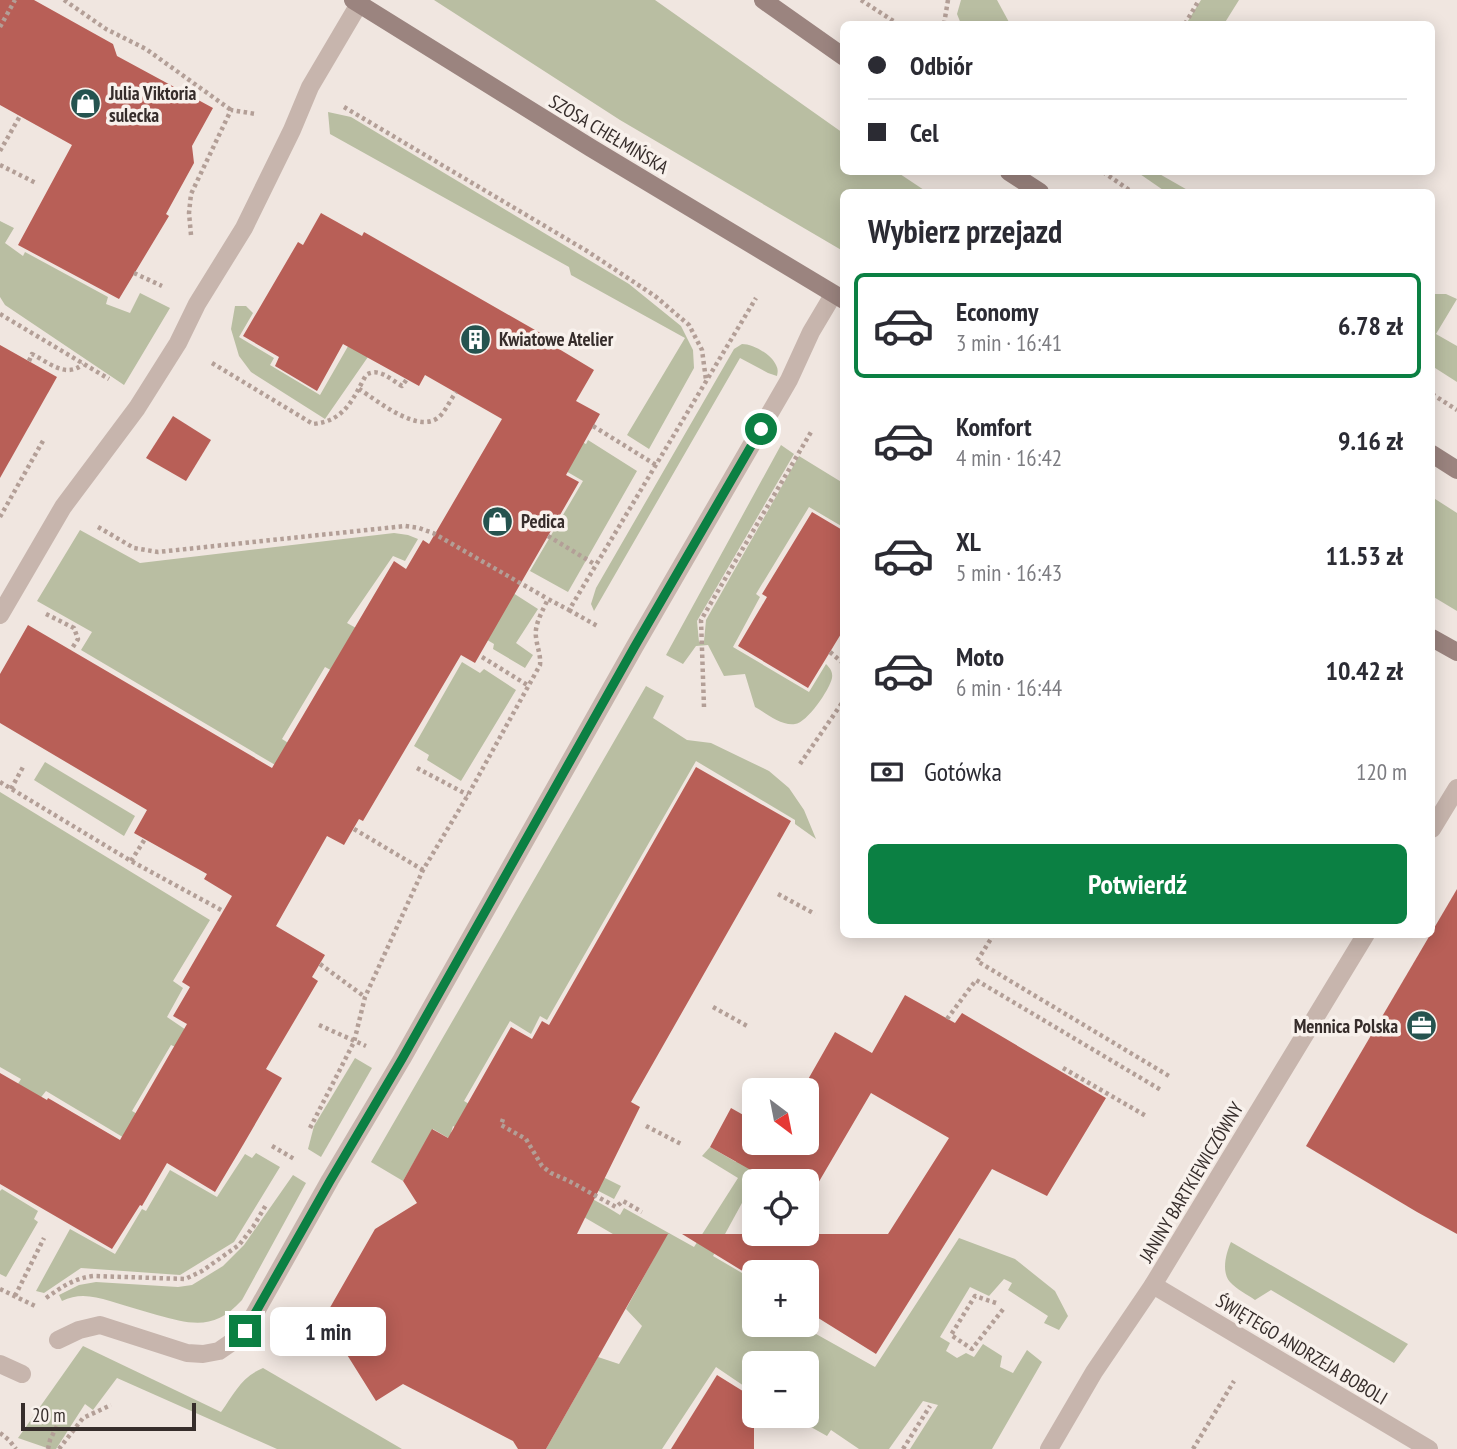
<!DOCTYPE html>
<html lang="pl">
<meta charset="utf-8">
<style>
:root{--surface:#fff;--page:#f7f7f7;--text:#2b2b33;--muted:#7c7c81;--line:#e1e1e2;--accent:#0b8043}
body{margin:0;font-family:"PT Sans Narrow",sans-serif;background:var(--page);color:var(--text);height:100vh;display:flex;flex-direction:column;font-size:26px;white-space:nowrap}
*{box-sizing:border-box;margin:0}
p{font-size:23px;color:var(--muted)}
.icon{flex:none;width:38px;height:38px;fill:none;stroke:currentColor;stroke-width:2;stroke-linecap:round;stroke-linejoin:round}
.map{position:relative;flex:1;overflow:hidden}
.details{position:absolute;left:840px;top:189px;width:595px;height:749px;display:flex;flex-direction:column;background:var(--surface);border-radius:10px;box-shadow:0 4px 18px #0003}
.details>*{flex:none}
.hud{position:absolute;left:840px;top:21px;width:595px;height:154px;border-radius:10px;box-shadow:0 4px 18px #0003;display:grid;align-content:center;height:154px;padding:0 28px;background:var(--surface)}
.needle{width:46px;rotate:148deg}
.fabs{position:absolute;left:742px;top:1078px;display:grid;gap:14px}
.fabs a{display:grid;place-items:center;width:77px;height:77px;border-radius:10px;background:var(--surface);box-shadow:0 4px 18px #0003;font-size:35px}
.scale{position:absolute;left:21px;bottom:18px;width:175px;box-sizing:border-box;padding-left:7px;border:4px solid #362d2b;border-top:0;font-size:19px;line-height:24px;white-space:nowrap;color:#362d2b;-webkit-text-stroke:5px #f8f1ec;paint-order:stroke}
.end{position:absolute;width:32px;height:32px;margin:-16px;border:9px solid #0b8043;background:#fff;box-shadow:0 0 0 4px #fff}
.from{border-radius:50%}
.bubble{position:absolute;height:49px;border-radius:10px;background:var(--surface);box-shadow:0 4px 18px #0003;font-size:23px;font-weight:700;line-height:49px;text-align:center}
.hud b{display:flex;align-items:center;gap:24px;height:66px;font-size:26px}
.hud b+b{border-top:2px solid var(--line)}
.hud i{width:18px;height:18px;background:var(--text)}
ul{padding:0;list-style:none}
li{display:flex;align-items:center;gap:21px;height:105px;margin:0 14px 10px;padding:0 14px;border:4px solid transparent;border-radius:10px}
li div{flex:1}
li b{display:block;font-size:26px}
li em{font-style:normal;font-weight:700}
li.selected{border-color:var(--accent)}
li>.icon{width:63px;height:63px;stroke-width:1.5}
h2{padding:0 28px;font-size:32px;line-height:84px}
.pay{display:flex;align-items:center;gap:18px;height:77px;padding:0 28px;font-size:26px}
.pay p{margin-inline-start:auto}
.button{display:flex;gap:14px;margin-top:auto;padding:14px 28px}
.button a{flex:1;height:80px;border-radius:10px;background:var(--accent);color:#fff;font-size:28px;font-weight:700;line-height:80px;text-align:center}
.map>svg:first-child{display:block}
.green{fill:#b9bea2}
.building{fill:#b85f57}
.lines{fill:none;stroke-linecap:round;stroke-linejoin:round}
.path{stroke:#b39f97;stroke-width:4.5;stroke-dasharray:3.5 3.5;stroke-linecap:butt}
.street{stroke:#c7b5ad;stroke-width:18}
.secondary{stroke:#9b847f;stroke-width:18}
.route{stroke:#0b8043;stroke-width:9}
.labels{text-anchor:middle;stroke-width:7;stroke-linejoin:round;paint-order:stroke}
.poi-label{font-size:19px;font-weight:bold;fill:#362d2b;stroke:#f8f1ec;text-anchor:start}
.street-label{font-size:19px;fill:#362d2b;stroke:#f8f1ec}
</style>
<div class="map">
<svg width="1457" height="1449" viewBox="0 0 1457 1449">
<rect width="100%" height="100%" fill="#f0e6e0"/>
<g class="green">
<polygon points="434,0 655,0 843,133 844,172 897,172 927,192 844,192 843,251 620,120"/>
<polygon points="961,0 997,0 1010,24 961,24 957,14"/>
<polygon points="1201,0 1239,0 1224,24 1186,24"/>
<polygon points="328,112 351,117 629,284 681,326 693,350 694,368 649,449 627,435 685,338 571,275 569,267 330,134"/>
<polygon points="1137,172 1156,172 1191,192 1166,192"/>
<polygon points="0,221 14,228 5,243 23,256 25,252 108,297 106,304 130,313 140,293 170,308 124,385 5,305 0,297"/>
<polygon points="1432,294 1446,294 1457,299 1436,334 1457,346 1457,382 1432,366"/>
<polygon points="235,306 246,306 253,313 239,337 274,358 270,365 320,395 351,341 370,354 325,419 251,372 239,356 231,329"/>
<path d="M742,344C753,344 771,354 776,365C778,369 778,371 777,376L768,373L740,358L594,611L591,604L596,588L734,349Z"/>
<polygon points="567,435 586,444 588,440 637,471 568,592 530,571 583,481 552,463"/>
<path d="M781,445L794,454L697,621L699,642L704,641L706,620L799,456L843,483V527L809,507L756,594L760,597L733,647L809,692L826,664C830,668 833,672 832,678C830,689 807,723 795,724C781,726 766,713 755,707L745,674L724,676L708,645L696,646L683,664L666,655Z"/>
<polygon points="1432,497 1457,513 1457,611 1432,596"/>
<polygon points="80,530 140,563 394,533 408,535 418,539 405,561 393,556 347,623 365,633 338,674 325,667 282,739 293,746 282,769 81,650 92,632 37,601"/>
<polygon points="507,589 538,609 516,643 533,655 525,668 493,649 494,644 479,635"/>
<polygon points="462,662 480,673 484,669 516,690 461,781 427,760 429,755 414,746"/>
<path d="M646,686L664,696L653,718L687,740L711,743L769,771L789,788L804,810L816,839L795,824V820L696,761L547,1020L540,1016L531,1034L510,1021L464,1101L498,1121L528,1165L453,1126L451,1133C508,1159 567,1182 620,1215L624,1208L694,1247L738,1178L702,1156L710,1147L736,1162L750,1137L754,1136V1143H778L754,1181L713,1256L754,1280V1292L751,1297L754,1299V1325H800L875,1367L959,1238L1015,1259L1055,1291L1068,1316L1059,1330L1044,1323L1048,1316L1008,1290L1012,1283L1004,1279L989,1296L970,1287L940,1337L950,1343L946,1351L957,1358L966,1353L974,1357L983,1344L1002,1356L1000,1367L1013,1373L1027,1350L1042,1362L992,1449H910L938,1405L923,1401L889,1449H859L831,1430L827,1436L802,1422L805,1416H807V1363H754V1383L747,1379L744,1386L716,1367L662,1449H546L598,1357L619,1364L642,1326L626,1309L654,1258L433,1129L403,1181L371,1162Z"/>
<polygon points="45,762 135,816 124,836 34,780"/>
<polygon points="0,792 210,920 173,981 183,988 167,1017 189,1032 180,1049 171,1045 132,1111 141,1116 126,1139 46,1091 38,1101 16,1087 21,1079 0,1067"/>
<polygon points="355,1058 372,1068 321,1157 308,1149 314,1126"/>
<polygon points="256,1153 280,1167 234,1242 180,1275 81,1268 44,1293 36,1291 70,1229 115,1254 142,1209 146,1211 170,1170 217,1197 245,1154 252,1158"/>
<polygon points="548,1165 595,1173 621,1186 614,1199"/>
<path d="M293,1175L306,1183L242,1300C215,1330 193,1325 157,1315C141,1310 125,1306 110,1301C93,1296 78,1293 62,1301L59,1295L79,1285L96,1282L178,1287L192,1285L223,1266L244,1245Z"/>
<polygon points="2,1189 38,1211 34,1219 38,1222 6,1277 0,1274 0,1191"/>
<path d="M1231,1242L1250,1253L1408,1344L1394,1363L1271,1290L1255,1300C1248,1295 1236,1289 1230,1282C1221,1272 1226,1253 1231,1242Z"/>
<path d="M83,1346L221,1412C234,1394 241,1377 263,1368L402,1449H277L117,1378L93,1410L85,1404L56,1449H50L18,1438Z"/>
</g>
<g class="building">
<polygon points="0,0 34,0 113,44 117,56 213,108 192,146 194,163 166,214 169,216 119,299 18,245 72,145 0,105"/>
<polygon points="321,213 362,236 364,232 556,342 554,346 594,370 576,401 600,414 566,475 579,482 475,663 461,655 363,821 359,819 344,845 327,836 276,926 325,955 312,977 318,981 266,1069 282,1078 243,1145 215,1192 167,1163 142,1206 140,1205 112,1249 0,1184 0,1073 47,1100 48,1098 120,1140 187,1024 173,1016 190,987 182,982 232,896 204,879 207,874 134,833 147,810 0,723 0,674 28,625 272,768 394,561 406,569 423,540 429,544 502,419 425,375 419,386 343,344 317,391 275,366 279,357 243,336 298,242 303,245"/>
<polygon points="0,345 57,377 0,478"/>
<polygon points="173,416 211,440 186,481 146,458"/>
<polygon points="812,512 844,531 844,629 808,688 738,646 767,597 762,594"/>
<polygon points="696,767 791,821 631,1102 640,1107 577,1234 668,1234 546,1449 518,1449 513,1441 403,1384 376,1401 324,1318 375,1229 417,1203 403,1181 432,1129 448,1138 511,1027 532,1039 542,1021 549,1025"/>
<polygon points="1457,889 1457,1234 1417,1212 1306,1146"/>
<polygon points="905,995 955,1023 962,1013 1106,1098 1047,1196 992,1169 876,1354 807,1311 807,1272 754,1272 754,1278 682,1234 888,1234 949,1138 871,1093 807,1202 807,1181 770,1181 710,1147 731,1108 754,1121 754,1143 807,1143 807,1090 802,1090 835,1032 872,1053"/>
<polygon points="717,1375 754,1398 754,1449 671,1449"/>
</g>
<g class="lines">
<g class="path">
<polyline points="64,0 106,29 146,49 231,110"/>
<polyline points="861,0 898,24"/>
<polyline points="944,24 948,0"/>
<polyline points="1185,24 1199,0"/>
<polyline points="0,27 15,0"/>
<polyline points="344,107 587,251 655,296 689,325 702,350 706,380"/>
<polyline points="0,151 20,116"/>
<polyline points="0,165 36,183"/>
<polyline points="1103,172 1132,192"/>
<polyline points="191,235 189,213 191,194 231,110 256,114"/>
<polyline points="134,273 162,286"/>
<polyline points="0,314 109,379"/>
<path d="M29,361L32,354C48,362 66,379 83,364"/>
<path d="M212,363L313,424C344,421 352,401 366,375C379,367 390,379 402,386L407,379"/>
<path d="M359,389C378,401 421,437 441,415C447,408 451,399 456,392"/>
<polyline points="1432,394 1457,410"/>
<polyline points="593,426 656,465"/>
<polyline points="0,517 44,439"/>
<polyline points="98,527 134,548 158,552 405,526 419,528 433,533 548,599"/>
<polyline points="548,536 596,565"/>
<polyline points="569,610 599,627"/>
<polyline points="46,614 74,628 78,639 71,650"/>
<polyline points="830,652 844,664"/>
<polyline points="482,657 529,686"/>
<polyline points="704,707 701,620 811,432"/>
<polyline points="800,764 844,700"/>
<polyline points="417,768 468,795"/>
<polyline points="0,782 131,861 223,911"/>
<polyline points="11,789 23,767"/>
<polyline points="354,829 423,870"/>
<polyline points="131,861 145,839"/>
<polyline points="778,894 815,914"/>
<polyline points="994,934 977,961 1169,1076"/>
<polyline points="320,964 365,997"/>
<polyline points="713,1007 749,1027"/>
<polyline points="947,1019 976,980 1161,1090"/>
<polyline points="319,1025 366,1046"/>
<polyline points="1063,1068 1146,1116"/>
<polyline points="503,1119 501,1125 526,1139 542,1166 551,1173 569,1181 616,1207 623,1201 642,1212"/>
<polyline points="646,1126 681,1144"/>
<path d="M310,1128L354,1042L365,997L423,870L468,795L540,665C541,655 537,647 536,637C534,625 543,610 548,599L569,610L756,298"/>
<polyline points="272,1146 296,1160"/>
<polyline points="0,1289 35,1306"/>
<polyline points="15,1296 44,1238"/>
<path d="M46,1298C62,1287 74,1278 94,1276L185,1279L202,1271L239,1245L253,1227L266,1205"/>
<polyline points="996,1303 975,1296 951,1335 972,1349 1004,1308"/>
<polyline points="0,1433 9,1440 16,1449"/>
<polyline points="48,1449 50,1440 57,1426"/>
<polyline points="59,1449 83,1418 111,1405"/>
<polyline points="903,1449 930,1406"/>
<polyline points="1193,1449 1234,1381"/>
</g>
<g class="street">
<polyline points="0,615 63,507 137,408 178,343 197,304 244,228 292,130 310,87 359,4"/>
<polyline points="1432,829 1457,788"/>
<polyline points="1153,1285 1429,1449"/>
<polyline points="58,1340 79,1330 100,1325 187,1353 203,1354 219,1351 232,1342 245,1331 330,1180 402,1059 635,646 789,380 811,332 833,295"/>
<polyline points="0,1364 22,1374"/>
<polyline points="1049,1449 1094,1372 1153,1285 1366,934"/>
</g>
<g class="secondary">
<polyline points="353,0 591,148 844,300"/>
<polyline points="763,0 844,57"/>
<polyline points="1009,172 1040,192"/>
<polyline points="1432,454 1457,470"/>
<polyline points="1432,638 1457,652"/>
</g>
</g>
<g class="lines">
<polyline class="route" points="245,1331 330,1181 402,1059 635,646 761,429"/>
</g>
<defs>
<symbol id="shop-disc" viewBox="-11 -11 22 22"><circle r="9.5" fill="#25534f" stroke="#f8f1ec"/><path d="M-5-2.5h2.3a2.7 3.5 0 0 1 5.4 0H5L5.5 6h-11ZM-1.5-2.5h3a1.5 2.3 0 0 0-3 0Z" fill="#fff"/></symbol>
<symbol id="building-disc" viewBox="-11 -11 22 22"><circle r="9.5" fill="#25534f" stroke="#f8f1ec"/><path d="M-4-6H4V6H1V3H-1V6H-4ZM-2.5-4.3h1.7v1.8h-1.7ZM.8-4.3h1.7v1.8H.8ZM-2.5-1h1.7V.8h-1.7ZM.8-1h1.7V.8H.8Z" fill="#fff"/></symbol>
<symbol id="office-disc" viewBox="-11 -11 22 22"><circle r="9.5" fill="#25534f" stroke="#f8f1ec"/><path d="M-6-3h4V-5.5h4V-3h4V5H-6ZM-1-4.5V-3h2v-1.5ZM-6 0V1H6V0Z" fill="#fff"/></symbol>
</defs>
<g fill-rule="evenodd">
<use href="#shop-disc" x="68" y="86" width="35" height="35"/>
<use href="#building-disc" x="458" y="322" width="35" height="35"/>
<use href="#shop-disc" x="480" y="504" width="35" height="35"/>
<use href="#office-disc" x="1404" y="1008" width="35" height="35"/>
</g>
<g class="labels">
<g class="poi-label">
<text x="109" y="100">Julia Viktoria<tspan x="109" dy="22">sulecka</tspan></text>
<text x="499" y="346">Kwiatowe Atelier</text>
<text x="521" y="528">Pedica</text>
<text x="1398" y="1033" text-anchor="end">Mennica Polska</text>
</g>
<g class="street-label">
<text transform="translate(609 134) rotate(31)" y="7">SZOSA CHEŁMIŃSKA</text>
<text transform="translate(1191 1182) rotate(-59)" y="7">JANINY BARTKIEWICZÓWNY</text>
<text transform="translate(1302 1349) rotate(31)" y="7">ŚWIĘTEGO ANDRZEJA BOBOLI</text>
</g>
</g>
</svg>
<div class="fabs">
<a><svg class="needle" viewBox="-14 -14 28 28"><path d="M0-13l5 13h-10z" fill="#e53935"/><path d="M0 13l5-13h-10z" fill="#7c7c81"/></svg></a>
<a><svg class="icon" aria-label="locate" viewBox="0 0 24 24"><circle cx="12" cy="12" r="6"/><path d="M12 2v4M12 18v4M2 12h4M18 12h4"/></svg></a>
<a>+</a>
<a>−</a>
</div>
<div class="scale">20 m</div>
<i class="end from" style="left:761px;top:429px"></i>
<i class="end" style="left:245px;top:1331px"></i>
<div class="bubble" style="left:270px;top:1307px;width:116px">1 min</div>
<div class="hud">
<b><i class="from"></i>Odbiór</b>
<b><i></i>Cel</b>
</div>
<section class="details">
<h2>Wybierz przejazd</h2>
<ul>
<li class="selected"><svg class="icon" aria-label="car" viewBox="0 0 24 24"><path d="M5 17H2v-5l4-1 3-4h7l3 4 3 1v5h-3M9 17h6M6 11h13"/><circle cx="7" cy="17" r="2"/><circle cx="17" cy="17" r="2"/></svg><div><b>Economy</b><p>3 min · 16:41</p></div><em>6.78 zł</em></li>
<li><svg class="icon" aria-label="car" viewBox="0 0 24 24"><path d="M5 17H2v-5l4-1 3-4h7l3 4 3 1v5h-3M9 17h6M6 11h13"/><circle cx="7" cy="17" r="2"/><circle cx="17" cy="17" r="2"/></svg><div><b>Komfort</b><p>4 min · 16:42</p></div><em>9.16 zł</em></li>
<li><svg class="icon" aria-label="car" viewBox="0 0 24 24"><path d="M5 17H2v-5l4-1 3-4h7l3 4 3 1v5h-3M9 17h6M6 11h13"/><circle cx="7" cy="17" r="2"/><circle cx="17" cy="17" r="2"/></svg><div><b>XL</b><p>5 min · 16:43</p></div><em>11.53 zł</em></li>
<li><svg class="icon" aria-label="car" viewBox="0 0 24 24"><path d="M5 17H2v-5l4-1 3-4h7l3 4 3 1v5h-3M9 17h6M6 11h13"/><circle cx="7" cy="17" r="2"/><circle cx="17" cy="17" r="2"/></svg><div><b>Moto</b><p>6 min · 16:44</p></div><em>10.42 zł</em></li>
</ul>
<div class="pay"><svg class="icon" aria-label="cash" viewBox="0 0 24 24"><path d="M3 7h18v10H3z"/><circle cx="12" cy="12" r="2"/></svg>Gotówka<p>120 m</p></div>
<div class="button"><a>Potwierdź</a></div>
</section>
</div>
